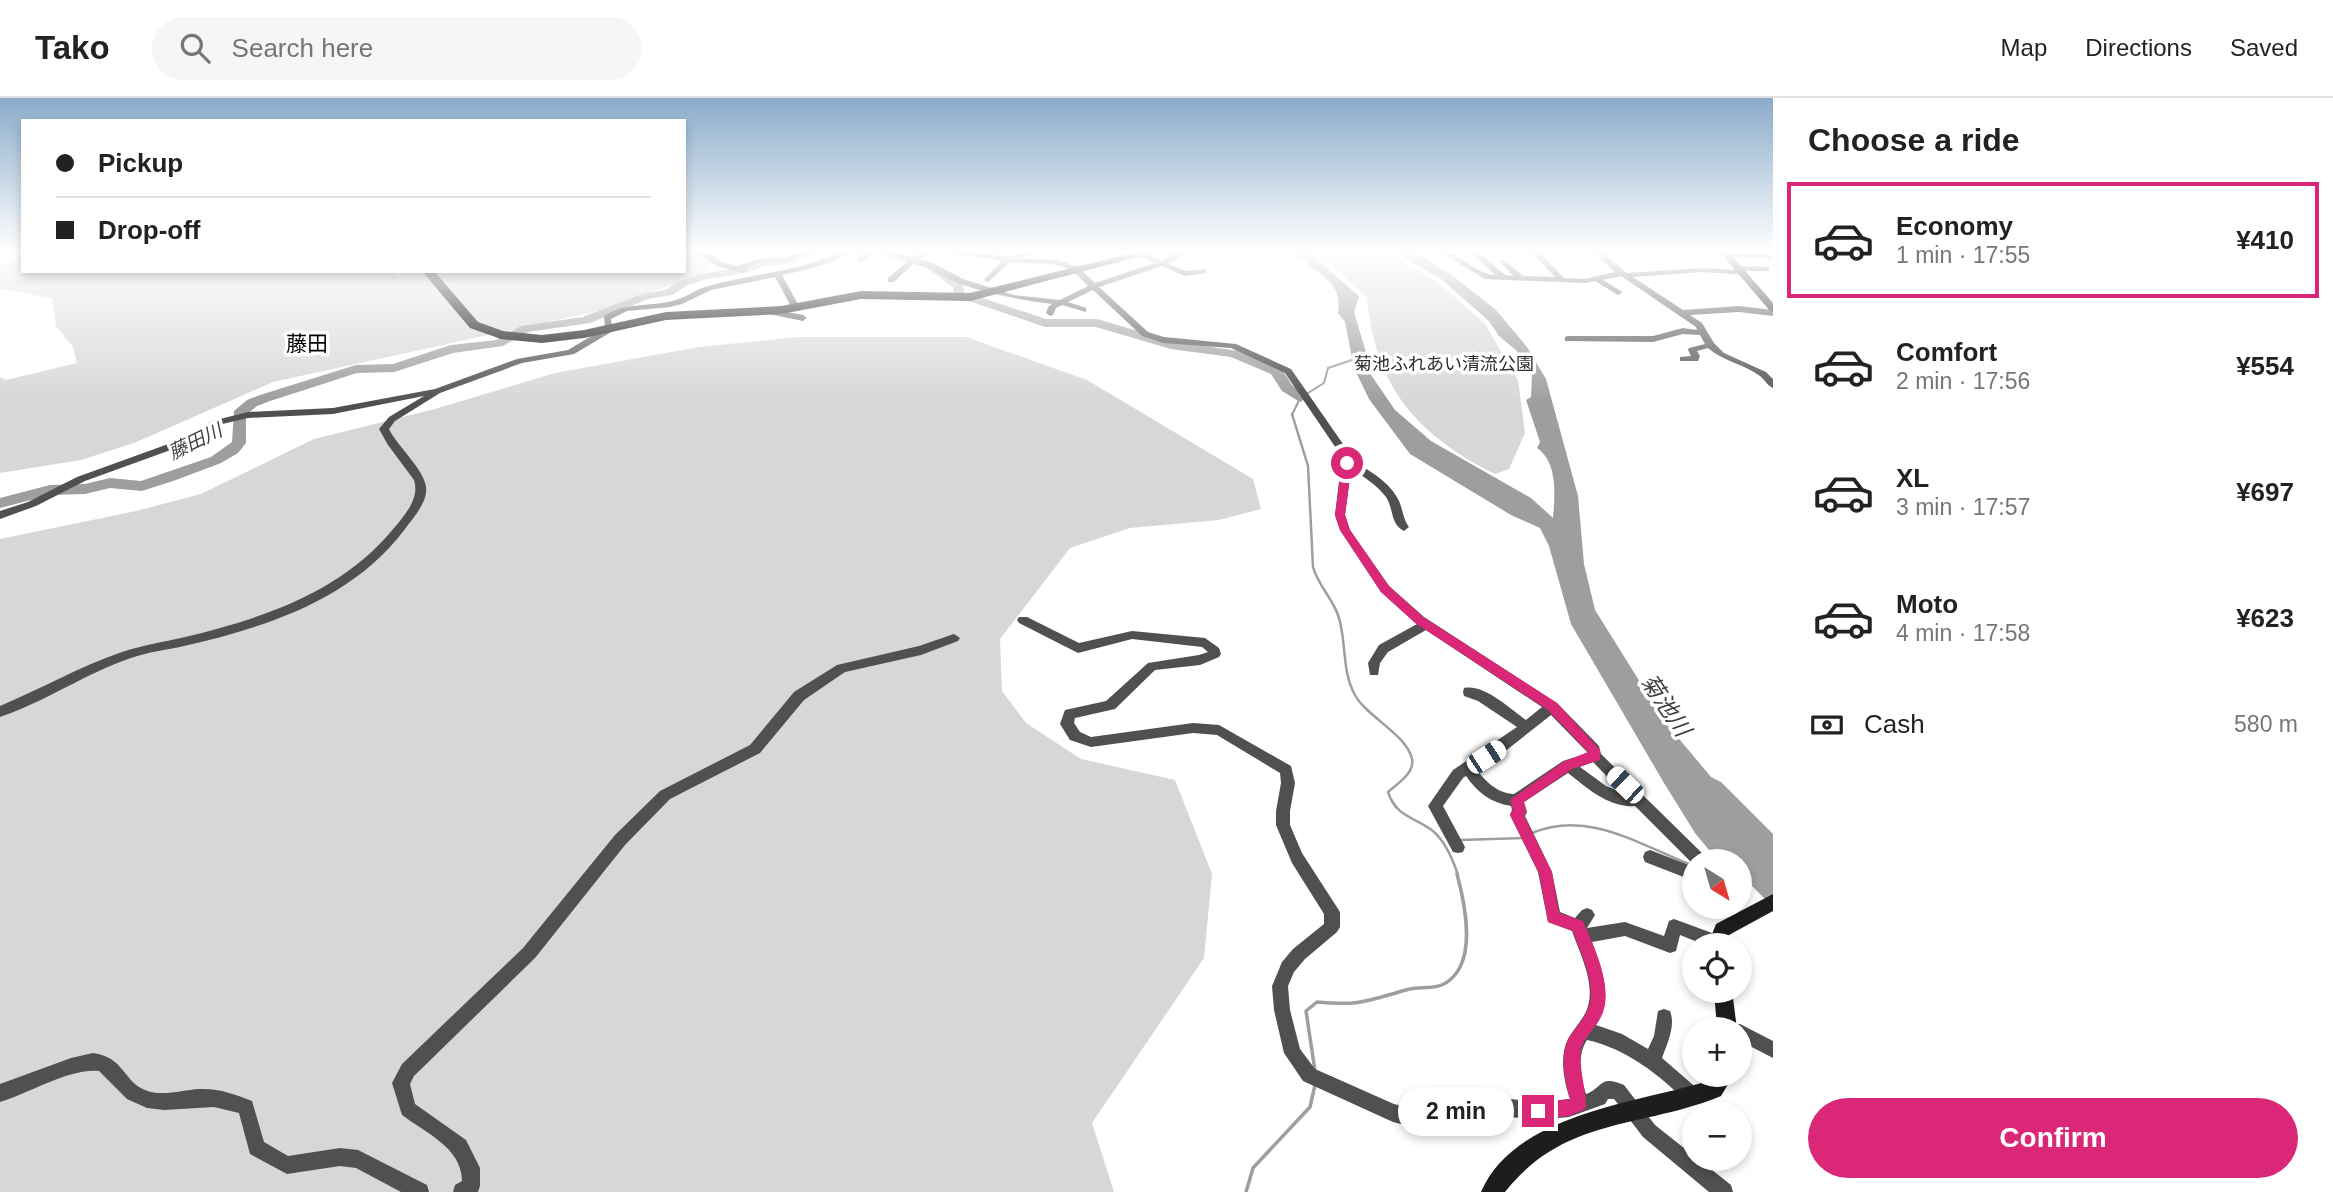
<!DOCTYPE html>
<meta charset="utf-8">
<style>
:root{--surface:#fff;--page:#f6f6f6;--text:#222;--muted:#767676;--line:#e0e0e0;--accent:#db2777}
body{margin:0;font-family:Helvetica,"Noto Sans JP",sans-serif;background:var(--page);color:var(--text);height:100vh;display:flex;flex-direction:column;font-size:26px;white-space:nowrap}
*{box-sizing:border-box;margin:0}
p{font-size:23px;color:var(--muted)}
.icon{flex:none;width:38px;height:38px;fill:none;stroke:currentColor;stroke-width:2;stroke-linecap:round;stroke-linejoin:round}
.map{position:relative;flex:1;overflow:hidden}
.details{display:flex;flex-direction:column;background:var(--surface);width:560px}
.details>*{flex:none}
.hud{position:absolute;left:21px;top:21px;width:665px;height:154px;border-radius:0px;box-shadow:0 4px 10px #0003;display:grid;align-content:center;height:154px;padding:0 35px;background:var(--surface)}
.needle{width:46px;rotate:143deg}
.buttons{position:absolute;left:1682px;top:751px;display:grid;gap:14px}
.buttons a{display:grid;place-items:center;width:70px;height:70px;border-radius:50%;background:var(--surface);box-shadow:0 4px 10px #0003;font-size:35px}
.end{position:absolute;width:32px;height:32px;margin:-16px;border:9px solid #db2777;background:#fff;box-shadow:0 0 0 4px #fff}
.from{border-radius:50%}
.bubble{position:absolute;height:49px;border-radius:24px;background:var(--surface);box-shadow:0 4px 10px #0003;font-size:23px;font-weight:800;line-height:49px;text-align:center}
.car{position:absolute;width:21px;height:42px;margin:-21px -10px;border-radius:9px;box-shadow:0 0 5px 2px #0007;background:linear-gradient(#fff 24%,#345 0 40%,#fff 0 76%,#345 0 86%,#fff 0)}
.hud b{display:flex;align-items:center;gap:24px;height:66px;font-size:26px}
.hud b+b{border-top:2px solid var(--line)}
.hud i{width:18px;height:18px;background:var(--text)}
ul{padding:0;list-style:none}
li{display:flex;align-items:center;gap:21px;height:116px;margin:0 14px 10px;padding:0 21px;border:4px solid transparent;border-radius:0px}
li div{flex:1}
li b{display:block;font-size:26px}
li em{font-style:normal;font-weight:800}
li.selected{border-color:var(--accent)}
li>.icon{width:63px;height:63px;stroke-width:1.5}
h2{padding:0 35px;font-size:32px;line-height:84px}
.pay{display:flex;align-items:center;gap:18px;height:77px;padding:0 35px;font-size:26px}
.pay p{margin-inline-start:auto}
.action{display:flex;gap:14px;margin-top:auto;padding:14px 35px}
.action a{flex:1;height:80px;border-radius:42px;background:var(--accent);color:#fff;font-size:28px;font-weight:800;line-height:80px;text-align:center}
header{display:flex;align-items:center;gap:42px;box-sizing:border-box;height:98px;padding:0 35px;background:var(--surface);border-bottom:2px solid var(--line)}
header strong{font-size:33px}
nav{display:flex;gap:38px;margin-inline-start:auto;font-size:24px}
.search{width:490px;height:63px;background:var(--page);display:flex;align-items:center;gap:18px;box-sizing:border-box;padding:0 24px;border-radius:38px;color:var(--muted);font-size:26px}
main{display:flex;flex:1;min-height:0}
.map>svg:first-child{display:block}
.green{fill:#d7d7d7}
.water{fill:#9e9e9e}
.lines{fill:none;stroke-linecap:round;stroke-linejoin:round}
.stream-far2{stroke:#9e9e9e;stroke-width:2}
.stream-far1{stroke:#9e9e9e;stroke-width:2.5}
.stream{stroke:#9e9e9e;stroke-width:3.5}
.river{fill:#9e9e9e;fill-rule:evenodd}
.minor{fill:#505050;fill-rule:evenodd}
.secondary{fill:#1d1d1d;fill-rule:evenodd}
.primary{fill:#000;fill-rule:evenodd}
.route{fill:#db2777}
.labels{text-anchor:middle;stroke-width:7;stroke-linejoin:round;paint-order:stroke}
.far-park-label{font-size:18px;fill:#2e2e2e;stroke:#fff}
.far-water-label{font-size:19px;font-style:italic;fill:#3f3f3f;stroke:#fff}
.far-quarter-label{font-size:21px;fill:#000;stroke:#fff}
.water-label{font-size:23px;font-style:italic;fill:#3f3f3f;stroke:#fff}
</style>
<header>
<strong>Tako</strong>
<div class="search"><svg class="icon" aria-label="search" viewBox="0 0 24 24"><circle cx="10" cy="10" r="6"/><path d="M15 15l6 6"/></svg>Search here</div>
<nav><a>Map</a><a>Directions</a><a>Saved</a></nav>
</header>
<main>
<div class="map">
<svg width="1773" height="1094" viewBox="0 0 1773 1094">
<rect width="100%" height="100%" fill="#fff"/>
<g class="green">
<polygon points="684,152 692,152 715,163 703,176 598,213 273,284 134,345 81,362 0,375 0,279 6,282 77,265 73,249 56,228 52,200 0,191 0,166 23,161 23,173 393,173 398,179 404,173 684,173"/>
<path d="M1310,152H1385L1441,187L1485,226L1518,282L1525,335L1509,371L1495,376C1417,337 1375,289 1367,200L1332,167Z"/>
<polygon points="798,239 966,239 1087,282 1253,381 1261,411 1219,422 1130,430 1070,450 1000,541 1002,593 1026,625 1081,661 1175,682 1212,776 1204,860 1092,1025 1114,1094 0,1094 0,441 136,413 201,396 314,341 435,311 555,275 699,249"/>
</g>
<path class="water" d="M1288,152L1309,155L1359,198L1354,214L1368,261L1367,271L1395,312L1431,343L1531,400L1553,420C1555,398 1558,364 1537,350L1540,344L1526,302L1531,299L1532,277L1517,253L1499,238L1489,223L1440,180L1390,152H1408L1426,161L1452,177L1496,212L1527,249L1546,281L1578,398L1584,466L1595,512L1665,624L1711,679L1721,684L1773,736V809L1740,776V763H1718L1695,735L1664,685L1571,526L1549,448L1540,430L1511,417L1410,356L1369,301L1354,270L1345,224L1338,215C1342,187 1326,179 1304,165H1309Z"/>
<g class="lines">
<polyline class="stream-far2" points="1292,317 1300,300 1324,285 1328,270 1355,261"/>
<g class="stream-far1">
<path d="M1292,316L1308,368L1313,469C1318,487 1332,500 1338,517C1347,542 1341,572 1355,597C1366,618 1407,637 1412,661C1415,675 1397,686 1388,694C1396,719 1415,719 1433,733C1446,744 1453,762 1458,777"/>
<path d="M1532,735C1589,711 1641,748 1694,768"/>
<polyline points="1460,742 1524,740"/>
</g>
<g class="stream">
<path d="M1315,973L1306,913L1317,904C1359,908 1367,903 1406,892C1418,888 1433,892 1444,886C1479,867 1465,806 1457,776"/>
<polyline points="1246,1094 1253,1070 1310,1009 1315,987"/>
</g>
<g class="river">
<polygon points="806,152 822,152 788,166 768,167 745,175 707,181 688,187 672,197 648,201 590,225 528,234 503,248 453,255 394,274 357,275 270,303 257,308 246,317 246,345 238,355 221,365 176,382 142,393 110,390 85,396 50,397 0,410 0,400 50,387 85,386 110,380 141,383 211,359 232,344 234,313 247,302 260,297 356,267 393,266 451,247 496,242 521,228 583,219 642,196 665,192 680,183 701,176 743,169 767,161 783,161"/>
<path d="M825,152H856C849,157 832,157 825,152Z"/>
<path d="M865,152C900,152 937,161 963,186L964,194L1046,221H1097L1172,243L1238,253L1281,270L1292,287L1307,300L1300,304L1282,293L1271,276L1231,259L1171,251L1096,229H1045L954,198L953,189L926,170Z"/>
</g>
<g class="minor">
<polygon points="692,152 702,152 723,164 736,168 762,160 786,159 802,152 813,152 790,163 763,164 744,171 747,173 743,175 717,168"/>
<path d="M842,152H852C832,167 806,172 782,177L800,210L799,212H793L775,179L711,192L682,206L670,209L627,213L611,221L613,233L574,256L522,265L440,295L395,323L389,331C397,348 424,371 426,389C428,404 413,420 405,431C352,502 266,529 184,548C166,552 148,554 131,560C86,575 45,604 0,619V608C41,591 80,568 122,554C143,547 164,544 185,539C264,520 342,494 394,430C405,417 420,400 414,382L388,347L379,331L389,319L424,298L333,316L248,320L218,327L179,349L85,383L36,408L0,421V413L28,404L77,379L171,345L212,323L248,314L333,310L435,291L517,261L568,252L605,230L604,218C626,204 648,209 672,203C686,200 697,190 712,187C755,175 802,174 842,152Z"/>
<polygon points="866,152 875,152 863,163 857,163 857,159"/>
<path d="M876,152H888L912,159L925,152H935L920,161L933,165L963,181L1014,197L1060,202L1088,188C1083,183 1077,176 1071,172C1052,162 1027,167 1007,164V167L988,184L984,182L1000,165L998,162L940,154L936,152H957L1010,159L1029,152H1037V155L1017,160L1058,162L1078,169L1095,185L1155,165L1137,157V153H1140L1163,163L1176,153H1182V157L1169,166L1186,173L1206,171V175L1185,178L1162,168L1099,189L1148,234L1164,239L1236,246L1291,271L1352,359V363C1368,371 1391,385 1399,403C1403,412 1403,421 1409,429L1404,433C1390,426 1394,411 1386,399C1377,387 1363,378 1351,371L1345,417L1350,432L1389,488L1424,519L1557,605L1599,648L1601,656L1705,758L1707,763H1694V767L1635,708C1609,710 1587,690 1568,675L1524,704L1527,714L1525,718L1552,774L1560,814L1575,820L1582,812L1587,810L1592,812L1595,817L1587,830L1625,824L1664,838L1669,823L1674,821L1723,839L1725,844L1724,847H1705L1680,837L1676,853L1670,855L1625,838L1592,844C1602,872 1614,900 1596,927L1622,936L1648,951L1654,938L1658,913L1664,911L1670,913C1676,928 1667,946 1662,960L1699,992L1702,998L1699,1004L1693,1007L1687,1004C1658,976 1627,951 1587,942C1577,957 1580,979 1586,996C1603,990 1599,976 1624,987L1655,1027L1694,1058V1060H1697L1731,1087L1733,1094H1709L1643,1039L1614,1001H1608L1605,1006L1569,1019L1538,1022L1493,1017L1437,1035L1393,1024L1303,983L1284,955L1274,912L1272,888L1282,864L1293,851L1324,826V816L1292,765L1276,727V713L1281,685L1280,675L1217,637L1193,635L1091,649L1070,642L1060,626L1065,612L1106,603L1148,565L1199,557L1208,554L1202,549L1132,541L1078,555L1019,525L1017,522L1019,519H1027L1079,545L1132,533L1205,540L1219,550L1221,556L1219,559L1200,567L1155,572L1115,611L1075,620L1074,625L1080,634L1091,639L1193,625L1219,627L1291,668L1295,685L1290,713V727L1302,755L1340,814V829L1337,834L1305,861L1294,874L1288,888L1290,912L1300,951L1315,971L1394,1006L1437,1017L1493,999L1538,1004L1570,1001C1564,984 1559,958 1568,941C1574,930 1585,920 1588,908C1595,884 1580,856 1572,833L1548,824L1538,774L1510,717L1512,712L1511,708C1491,705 1477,694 1466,678L1463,680L1443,708L1465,749L1463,754L1458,755L1453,754L1428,708L1453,672L1517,629L1478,603L1464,598L1463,594L1464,590C1485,586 1510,611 1526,622L1542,609L1426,532L1388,554L1380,565L1378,577H1370L1368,565L1379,547L1417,526L1381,494L1340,432L1335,417L1342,359L1285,275L1231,250L1163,245L1142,238L1093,192L1068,204L1086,210V214L1062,207L1056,210L1053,217L1050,218L1046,215L1048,209L1052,206C1020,202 990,196 960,186C944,180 931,170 914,165L894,184H888V180L908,163ZM1551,617L1588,655L1563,663L1514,696C1497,695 1486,684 1476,671L1508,651ZM1593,664L1623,695L1606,688L1580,669Z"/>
<path d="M1437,152C1459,152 1473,176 1495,177L1468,152H1477L1505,177L1513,178L1499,163L1503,161L1523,178L1555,179L1529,152H1537L1564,180L1585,181L1615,174L1590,152H1599L1627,175L1703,170L1738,172L1735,170L1739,168L1769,169V173H1743L1748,175L1744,177L1703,174L1633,179L1683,212L1739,208L1773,212V218L1739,214L1690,217L1702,225L1714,245L1724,255L1766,274L1773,281V290C1767,287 1765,282 1760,278C1744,266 1724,264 1708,250L1697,253L1700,258L1698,263H1680V259L1691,258L1688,252L1689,250L1705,246L1700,237L1683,236L1653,244L1565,243V239L1568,238H1653L1683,230L1697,232L1696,229L1621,178L1603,182L1621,193L1622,195L1618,197L1595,183L1585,185L1485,181Z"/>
<polygon points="1723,154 1773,157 1773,161 1726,158 1723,158"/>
<polygon points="767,210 803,217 807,220 803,223 764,215 764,211"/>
<path d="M954,536L960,540L958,543L921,557L845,574L804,602L760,655L670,701L625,747L535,860L414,978L410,986L415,1006L466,1042L480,1070V1088L478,1094H453L455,1087L462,1083C462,1050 426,1035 402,1017L392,985L402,966L523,850L615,737L660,693L750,647L794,594L837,567L919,548Z"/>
<polygon points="1650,752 1694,769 1694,783 1645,764 1643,759 1645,754"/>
<polygon points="1740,926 1773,943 1773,960 1740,943 1740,931 1733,931 1734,928"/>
<path d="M93,955C124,959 124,984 145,992C161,999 183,992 199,991C218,990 235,996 252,1003L264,1044L288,1058L340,1050L358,1052L427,1087L429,1094H401L356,1070L340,1068L287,1076L250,1056L239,1015L214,1009L164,1012L147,1010L127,1001L99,973C69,970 30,995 0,1004V986L71,960Z"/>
</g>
<g class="secondary">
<polygon points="1718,152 1727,152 1773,205 1773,214 1770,213"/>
<polygon points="1773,796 1773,813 1729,837 1726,847 1708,847 1716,826"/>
<polygon points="1714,892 1732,892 1737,931 1717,931"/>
<path d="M1712,976H1734L1721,998C1641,1031 1565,1018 1505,1094H1481C1514,1016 1637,1005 1708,983Z"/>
</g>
<polygon class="primary" points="1145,152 1164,152 970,203 861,201 781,216 666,222 584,240 542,245 501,241 470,230 422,173 434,173 478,224 503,233 542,237 584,232 666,214 781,208 861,193 970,195"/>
</g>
<linearGradient id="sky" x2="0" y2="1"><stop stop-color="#8aabca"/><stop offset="0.5" stop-color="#fff"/><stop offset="1" stop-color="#fff" stop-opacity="0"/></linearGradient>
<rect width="1773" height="305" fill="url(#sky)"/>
<path class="route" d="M1347,362L1352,365L1345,417L1350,432L1389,488L1423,519L1557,605L1600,652V662L1572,671L1524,704L1526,714L1524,718L1552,774L1559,815L1583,823C1594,849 1615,891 1601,919C1596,929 1583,940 1581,952C1578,970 1589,1002 1585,1011L1569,1018L1538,1021L1530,1013L1538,1005L1570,1001C1565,982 1559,956 1570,938C1576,930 1584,921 1588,911C1598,887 1580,855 1573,833L1548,824L1539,775L1510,717L1513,712L1510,702L1563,664L1588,654L1548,612L1415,525L1381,494L1340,432L1335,417L1342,365Z"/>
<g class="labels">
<g class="far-park-label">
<text x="1444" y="272">菊池ふれあい清流公園</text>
</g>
<g class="far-water-label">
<text transform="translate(195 343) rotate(-26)" y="7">藤田川</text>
</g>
<g class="far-quarter-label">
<text x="307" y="253">藤田</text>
</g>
<g class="water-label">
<text transform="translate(1666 607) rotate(56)" y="8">菊池川</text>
</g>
</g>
</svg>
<div class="buttons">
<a><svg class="needle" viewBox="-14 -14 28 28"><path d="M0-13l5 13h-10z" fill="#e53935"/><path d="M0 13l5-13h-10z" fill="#767676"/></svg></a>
<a><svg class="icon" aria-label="locate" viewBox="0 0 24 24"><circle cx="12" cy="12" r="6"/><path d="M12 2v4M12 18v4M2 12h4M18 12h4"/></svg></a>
<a>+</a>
<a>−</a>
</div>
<i class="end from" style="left:1347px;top:365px"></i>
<i class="end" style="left:1538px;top:1013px"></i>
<div class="bubble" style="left:1398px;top:989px;width:116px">2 min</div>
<i class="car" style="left:1486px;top:659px;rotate:57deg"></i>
<i class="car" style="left:1625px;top:687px;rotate:314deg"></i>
<div class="hud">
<b><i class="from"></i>Pickup</b>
<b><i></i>Drop-off</b>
</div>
</div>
<section class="details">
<h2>Choose a ride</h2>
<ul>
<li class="selected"><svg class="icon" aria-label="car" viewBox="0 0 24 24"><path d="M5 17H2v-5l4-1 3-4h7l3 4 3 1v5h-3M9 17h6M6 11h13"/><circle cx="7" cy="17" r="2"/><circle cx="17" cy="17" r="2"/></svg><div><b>Economy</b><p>1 min · 17:55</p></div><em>¥410</em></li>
<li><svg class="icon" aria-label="car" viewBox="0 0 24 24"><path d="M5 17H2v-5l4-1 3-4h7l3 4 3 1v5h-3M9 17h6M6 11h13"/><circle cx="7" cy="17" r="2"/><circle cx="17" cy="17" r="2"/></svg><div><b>Comfort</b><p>2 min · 17:56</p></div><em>¥554</em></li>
<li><svg class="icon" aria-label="car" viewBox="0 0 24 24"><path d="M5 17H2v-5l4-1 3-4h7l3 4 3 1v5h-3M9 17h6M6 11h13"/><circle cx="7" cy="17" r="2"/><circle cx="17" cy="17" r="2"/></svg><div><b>XL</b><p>3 min · 17:57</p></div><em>¥697</em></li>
<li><svg class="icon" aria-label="car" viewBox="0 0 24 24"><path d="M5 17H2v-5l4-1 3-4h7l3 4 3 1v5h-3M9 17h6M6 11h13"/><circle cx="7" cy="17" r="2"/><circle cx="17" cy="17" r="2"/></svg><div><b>Moto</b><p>4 min · 17:58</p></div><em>¥623</em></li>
</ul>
<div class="pay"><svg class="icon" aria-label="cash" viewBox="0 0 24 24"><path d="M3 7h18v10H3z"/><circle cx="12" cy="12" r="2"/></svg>Cash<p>580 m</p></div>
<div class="action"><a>Confirm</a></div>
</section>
</main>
